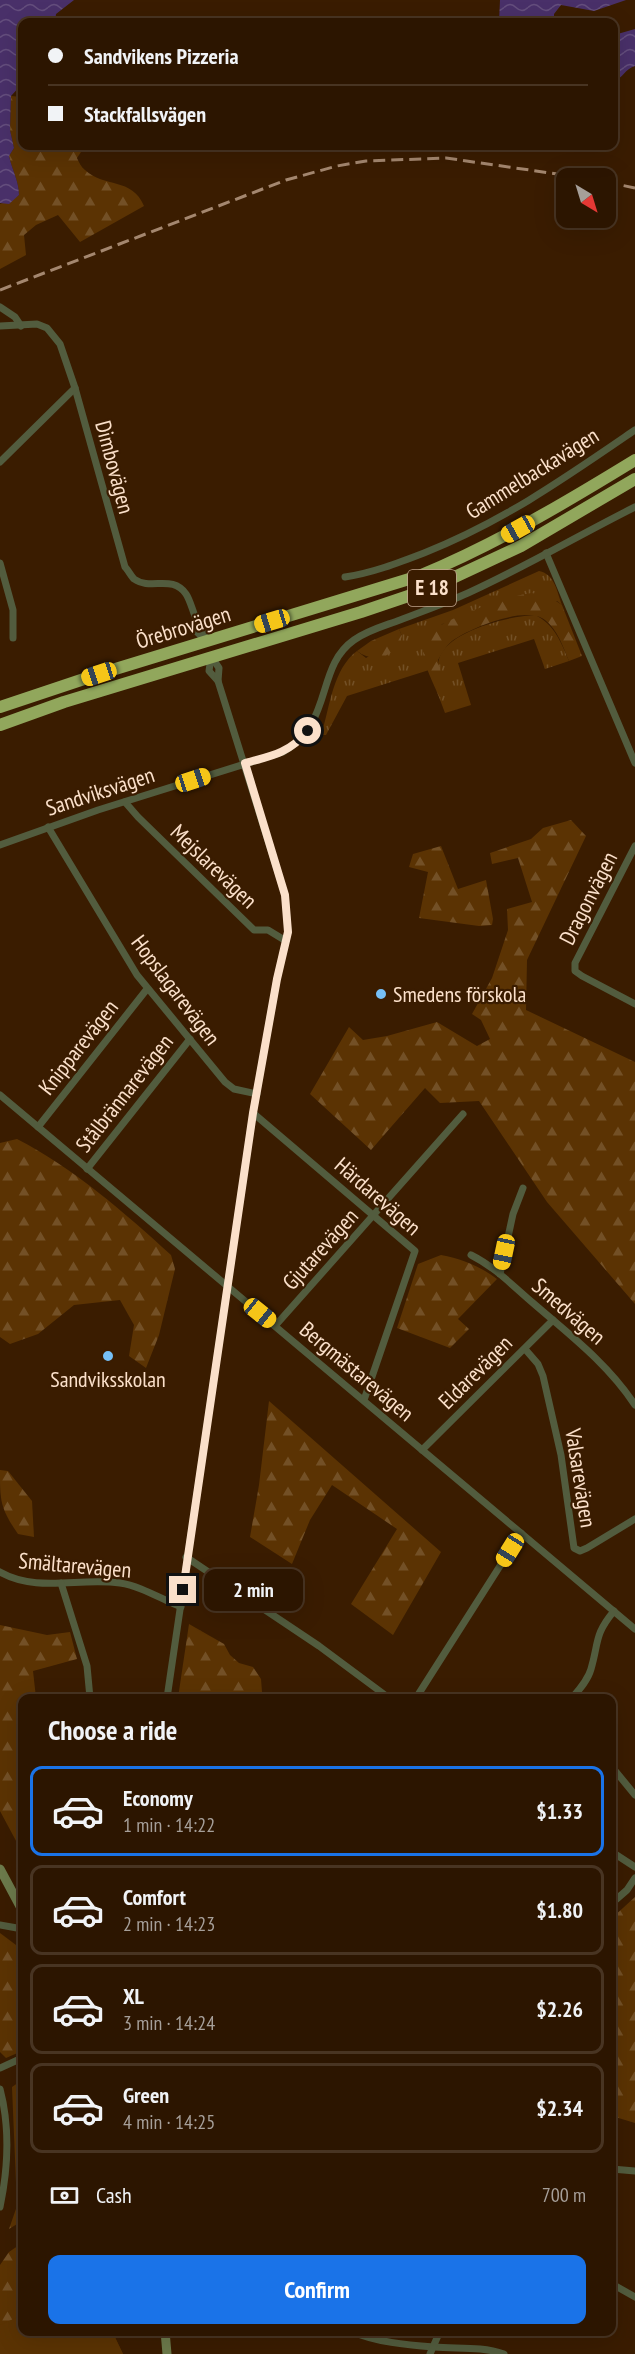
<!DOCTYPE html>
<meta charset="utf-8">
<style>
:root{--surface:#2c1500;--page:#341e0a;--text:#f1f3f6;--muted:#a69f99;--line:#483422;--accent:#1a73e8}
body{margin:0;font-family:"PT Sans Narrow",sans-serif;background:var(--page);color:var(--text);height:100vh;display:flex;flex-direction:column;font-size:22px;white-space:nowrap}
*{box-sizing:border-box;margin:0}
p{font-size:20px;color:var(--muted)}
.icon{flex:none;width:33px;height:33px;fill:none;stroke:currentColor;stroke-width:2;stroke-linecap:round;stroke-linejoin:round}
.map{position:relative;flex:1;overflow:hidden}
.sheet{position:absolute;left:18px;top:1694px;width:598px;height:642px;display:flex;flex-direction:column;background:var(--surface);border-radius:12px;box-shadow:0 6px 24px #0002,0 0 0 2px var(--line)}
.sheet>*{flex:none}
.top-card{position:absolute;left:18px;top:18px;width:600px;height:132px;border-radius:12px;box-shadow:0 6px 24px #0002,0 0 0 2px var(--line);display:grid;align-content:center;height:132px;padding:0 30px;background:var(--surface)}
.needle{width:39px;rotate:142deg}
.fabs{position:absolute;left:556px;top:168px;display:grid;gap:12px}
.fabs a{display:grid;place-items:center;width:60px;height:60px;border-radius:12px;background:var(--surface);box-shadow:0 6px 24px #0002,0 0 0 2px var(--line);font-size:30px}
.end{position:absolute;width:27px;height:27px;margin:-14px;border:8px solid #fbe0ca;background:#111;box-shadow:0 0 0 3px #111}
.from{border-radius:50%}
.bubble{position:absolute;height:42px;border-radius:12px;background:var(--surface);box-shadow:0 6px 24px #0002,0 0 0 2px var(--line);font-size:20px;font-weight:800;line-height:42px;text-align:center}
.car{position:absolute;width:18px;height:36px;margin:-18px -9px;border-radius:8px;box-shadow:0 0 4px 2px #0007;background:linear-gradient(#f5c518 24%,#345 0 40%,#f5c518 0 76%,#345 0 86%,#f5c518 0)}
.top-card b{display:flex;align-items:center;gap:21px;height:57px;font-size:22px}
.top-card b+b{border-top:2px solid var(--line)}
.top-card i{width:15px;height:15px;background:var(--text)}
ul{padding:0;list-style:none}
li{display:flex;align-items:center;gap:18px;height:90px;margin:0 12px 9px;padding:0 18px;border:3px solid var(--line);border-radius:12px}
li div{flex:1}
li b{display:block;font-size:22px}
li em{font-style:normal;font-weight:800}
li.selected{border-color:var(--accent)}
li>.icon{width:54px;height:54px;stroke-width:1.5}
h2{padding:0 30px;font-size:27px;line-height:72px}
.pay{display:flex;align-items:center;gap:15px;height:66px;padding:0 30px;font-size:22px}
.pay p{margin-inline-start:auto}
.cta{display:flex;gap:12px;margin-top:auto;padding:12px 30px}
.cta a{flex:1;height:69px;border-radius:12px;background:var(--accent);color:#fff;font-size:24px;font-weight:800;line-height:69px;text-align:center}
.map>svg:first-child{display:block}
.grass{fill:url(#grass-tufts)}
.forest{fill:url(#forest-firs)}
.green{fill:#5b3303}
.water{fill:url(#water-waves)}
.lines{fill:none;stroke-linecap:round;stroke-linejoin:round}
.street{stroke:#525c3e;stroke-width:7}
.secondary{stroke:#6c7a4b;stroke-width:9}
.highway{stroke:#91a75c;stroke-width:12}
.rail{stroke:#a4876f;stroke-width:3;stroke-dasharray:12 6;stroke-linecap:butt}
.route{stroke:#fbe0ca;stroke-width:8}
.poi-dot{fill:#76c0f7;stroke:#3a1c00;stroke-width:2}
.labels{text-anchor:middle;stroke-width:4.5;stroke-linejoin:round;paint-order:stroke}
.shield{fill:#3a1c00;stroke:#c1a58d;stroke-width:1.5}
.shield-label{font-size:21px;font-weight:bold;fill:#fbe0ca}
.street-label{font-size:22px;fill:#fbe0ca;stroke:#3a1c00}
.poi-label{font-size:22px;fill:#fbe0ca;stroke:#3a1c00;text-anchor:start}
</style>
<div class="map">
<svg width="635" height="2354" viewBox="0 0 635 2354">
<defs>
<pattern id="grass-tufts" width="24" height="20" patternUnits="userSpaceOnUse" patternTransform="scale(1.5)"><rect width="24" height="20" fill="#5b3303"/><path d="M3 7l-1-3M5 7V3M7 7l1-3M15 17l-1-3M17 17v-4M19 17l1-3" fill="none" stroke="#735026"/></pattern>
<pattern id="forest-firs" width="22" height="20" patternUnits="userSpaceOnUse" patternTransform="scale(1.5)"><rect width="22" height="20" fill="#5b3303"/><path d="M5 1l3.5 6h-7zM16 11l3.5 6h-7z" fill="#735026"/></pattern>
<pattern id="water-waves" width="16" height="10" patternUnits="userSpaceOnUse" patternTransform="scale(1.5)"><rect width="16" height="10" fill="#493069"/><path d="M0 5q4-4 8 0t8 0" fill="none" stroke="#644e7d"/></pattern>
</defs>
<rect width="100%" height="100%" fill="#3a1c00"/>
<g class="grass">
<path d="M539,571C555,574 557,592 562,605L557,601L442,624L425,661L429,670L347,696L326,735H323L322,732C330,706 333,669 357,651L366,658L402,636L399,629L453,610Z"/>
<path d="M535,615C554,624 561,642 569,661L545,669L534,639L458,663L471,705L445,713L439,697H442C441,688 437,666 439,659C447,631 509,616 535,615Z"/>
</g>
<g class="forest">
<path d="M11,96L22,97V146H91L81,152L77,158C79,162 81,167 85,170C104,188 132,177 144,206L80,242L58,215L36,225L24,235L26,255L0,269V204L14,199L19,195C19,181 12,170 9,156L14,148L10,130Z"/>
<path d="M532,593L550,597L562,605L582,656L569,661C563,647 558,630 545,620C526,605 470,628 452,641C446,646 442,653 438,660L445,693L442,697H439C434,684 422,662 423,649C423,643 426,637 430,633C445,618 511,595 532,593Z"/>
<path d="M399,629L402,636C396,657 374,664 357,651L371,641Z"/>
<polygon points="571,820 586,836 527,960 526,1010 635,1062 635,1304 547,1202 479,1101 440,1103 425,1088 371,1150 310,1094 349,1027 363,1040 387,1036 437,1022 477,1046 490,1039 481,1020 472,1014 492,978 508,930 507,909 532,902 518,858 492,864 490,853 531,839 543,828"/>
<polygon points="441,846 458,889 486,880 493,919 492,925 479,926 419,918 428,872 409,867 413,854"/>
<path d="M17,1139C73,1168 124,1212 171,1255L175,1269L159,1335L146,1368L129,1356L134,1325L120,1300L74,1305L38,1334L10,1344L0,1337V1143Z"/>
<path d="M441,1255C462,1259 480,1266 497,1279L458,1319L469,1329L450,1348L397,1328L418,1264Z"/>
<polygon points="269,1401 441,1552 393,1635 351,1604 397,1529 332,1485 310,1520 292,1564 250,1537 259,1485"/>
<path d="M0,1470L8,1471L32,1501L34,1537L18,1534C0,1508 0,1501 0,1470Z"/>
<polygon points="189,1624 224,1644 230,1655 239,1663 253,1667 261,1679 262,1692 267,1698 178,1698"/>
<polygon points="0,1625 47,1635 70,1632 77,1659 33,1671 36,1698 22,1698 22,1852 0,1811"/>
<polygon points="635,1897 635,2123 612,2116 612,1918"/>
<polygon points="0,1933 20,1948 22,1954 22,2051 6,2058 0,2052"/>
<polygon points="22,2080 22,2221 9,2229 17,2206 12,2087"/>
<polygon points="22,2243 22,2331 112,2331 123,2354 0,2354 0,2265 9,2252"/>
</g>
<polygon class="green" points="22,2315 22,2331 112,2331 123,2354 0,2354 0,2325"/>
<g class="water">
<path d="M0,0H74L56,14L55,22H22V84L11,96L10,130L14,148L9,156C12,170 19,181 19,195L9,204L0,203Z"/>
<polygon points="500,0 626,0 594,11 561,5 554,14 554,22 499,22"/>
<path d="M635,29V66C626,68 622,79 614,81V35Z"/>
</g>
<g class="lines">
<g class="street">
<polyline points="0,307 15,317 21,326"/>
<path d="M0,326L37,324L47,328L60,344L75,388L125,567C128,570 131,576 134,579C151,591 172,574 186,594C190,600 192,609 195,616C199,626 206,629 206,641"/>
<polyline points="0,462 75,388"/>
<polyline points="546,553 635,763"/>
<polyline points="0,563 13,610 13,638"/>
<path d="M345,577C372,573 398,563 424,553C504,521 565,478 635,430"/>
<polyline points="198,622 196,631 206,641"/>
<polyline points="211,657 209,671 218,681"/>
<polyline points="125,802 138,817 254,930 268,930 286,941"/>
<polyline points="48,827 137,975 225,1082 234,1089 257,1094"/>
<path d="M0,845L98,810L283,752C334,723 315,667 354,640C368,630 384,626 400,620C423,611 446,603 468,593C525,567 579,535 635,507"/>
<polyline points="635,846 575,963 575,971 582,976 635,1004"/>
<polyline points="0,1095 635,1629"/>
<polyline points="253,1113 415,1251 364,1400"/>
<polyline points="38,1127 147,989"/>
<polyline points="87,1169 190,1039"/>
<path d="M471,1255C495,1267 513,1286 533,1303C570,1335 608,1364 635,1405"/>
<polyline points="500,1274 513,1214 523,1188"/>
<polyline points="275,1326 463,1114"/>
<polyline points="525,1349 538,1364 543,1376 561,1455 574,1548 580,1551 587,1548 635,1519"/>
<polyline points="422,1450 553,1320"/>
<polyline points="186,1557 319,1646 389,1698"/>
<path d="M0,1572C37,1593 80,1577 120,1583C141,1586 161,1599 181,1607"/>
<polyline points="61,1583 87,1666 90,1698"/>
<polyline points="167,1698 253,1113 277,979 288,932 285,895 218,681 219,668 211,656"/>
<polyline points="416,1698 521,1533"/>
<path d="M572,1698C579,1690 588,1680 591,1669C599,1642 594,1635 614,1611"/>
<polyline points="612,1767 635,1795"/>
<polyline points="612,1852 635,1867"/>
<polyline points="612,1903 627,1890 635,1878"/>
<polyline points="0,1925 17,1928 22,1926"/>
<polyline points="0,2068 22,2058"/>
<path d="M0,2089C10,2127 8,2169 0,2207"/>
<polyline points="612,2169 635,2171"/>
<polyline points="612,2284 635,2297"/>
<path d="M351,2331C375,2342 407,2345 434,2347C458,2349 481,2346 504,2354"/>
<polyline points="430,2354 440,2331"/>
</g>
<g class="secondary">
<polyline points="0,1869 22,1910"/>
<polyline points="165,2331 167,2354"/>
</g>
<g class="highway">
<path d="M0,707L99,674L419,576C494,545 565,503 635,460"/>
<polyline points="0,725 64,702 361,612 429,589 521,546 635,479"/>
</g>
<g class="rail">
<polyline points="606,182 635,188"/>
<polyline points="0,290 286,180 337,166 366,161 446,158 585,178"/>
</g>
</g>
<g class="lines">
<path class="route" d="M183,1590L253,1113L277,979L288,932L285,895L245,763C272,756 289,753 308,731"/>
</g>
<g class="poi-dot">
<circle cx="381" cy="994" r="6"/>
<circle cx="108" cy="1356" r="6"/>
</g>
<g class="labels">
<rect class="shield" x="408" y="570" width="48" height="36" rx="4.5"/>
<g class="shield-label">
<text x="432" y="595">E 18</text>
</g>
<g class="street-label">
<text transform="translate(115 467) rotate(75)" y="8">Dimbovägen</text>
<text transform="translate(532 473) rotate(-32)" y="8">Gammelbackavägen</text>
<text transform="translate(183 627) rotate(-17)" y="8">Örebrovägen</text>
<text transform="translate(100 791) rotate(-18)" y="8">Sandviksvägen</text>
<text transform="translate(214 866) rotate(44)" y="8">Mejslarevägen</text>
<text transform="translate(588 898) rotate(-63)" y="8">Dragonvägen</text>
<text transform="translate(176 990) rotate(53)" y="8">Hopslagarevägen</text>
<text transform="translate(78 1047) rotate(-52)" y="8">Knipparevägen</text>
<text transform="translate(124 1093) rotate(-52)" y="8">Stålbrännarevägen</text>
<text transform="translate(378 1196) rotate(41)" y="8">Härdarevägen</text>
<text transform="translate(320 1249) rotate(-48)" y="8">Gjutarevägen</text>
<text transform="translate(569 1311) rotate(41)" y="8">Smedvägen</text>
<text transform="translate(357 1371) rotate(40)" y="8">Bergmästarevägen</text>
<text transform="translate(475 1372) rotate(-45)" y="8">Eldarevägen</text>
<text transform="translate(581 1478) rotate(81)" y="8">Valsarevägen</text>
<text transform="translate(75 1565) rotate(5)" y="8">Smältarevägen</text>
</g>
<g class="poi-label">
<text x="393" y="1002">Smedens förskola</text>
<text x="108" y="1387" text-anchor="middle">Sandviksskolan</text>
</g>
</g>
</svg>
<div class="fabs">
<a><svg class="needle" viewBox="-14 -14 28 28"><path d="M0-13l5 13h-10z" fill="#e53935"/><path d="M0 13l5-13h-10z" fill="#a69f99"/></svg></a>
</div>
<i class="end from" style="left:308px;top:731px"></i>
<i class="end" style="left:183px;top:1590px"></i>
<div class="bubble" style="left:204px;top:1569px;width:99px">2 min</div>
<i class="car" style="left:518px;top:529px;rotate:241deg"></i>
<i class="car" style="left:272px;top:621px;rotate:253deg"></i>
<i class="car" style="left:99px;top:674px;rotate:252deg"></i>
<i class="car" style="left:193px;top:780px;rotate:72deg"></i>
<i class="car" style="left:504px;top:1252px;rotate:192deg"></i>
<i class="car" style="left:260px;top:1313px;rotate:129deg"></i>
<i class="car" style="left:510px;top:1550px;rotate:212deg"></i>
<div class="top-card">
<b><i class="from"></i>Sandvikens Pizzeria</b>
<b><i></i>Stackfallsvägen</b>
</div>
<section class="sheet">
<h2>Choose a ride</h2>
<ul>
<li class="selected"><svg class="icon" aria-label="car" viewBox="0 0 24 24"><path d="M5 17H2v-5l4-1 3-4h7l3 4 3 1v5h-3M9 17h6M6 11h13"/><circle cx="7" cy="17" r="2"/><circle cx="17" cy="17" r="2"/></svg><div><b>Economy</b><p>1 min · 14:22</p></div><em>$1.33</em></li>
<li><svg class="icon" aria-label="car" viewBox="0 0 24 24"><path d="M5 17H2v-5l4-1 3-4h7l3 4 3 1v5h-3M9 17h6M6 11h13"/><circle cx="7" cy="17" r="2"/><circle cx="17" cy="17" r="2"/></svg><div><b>Comfort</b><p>2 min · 14:23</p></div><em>$1.80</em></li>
<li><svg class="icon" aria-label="car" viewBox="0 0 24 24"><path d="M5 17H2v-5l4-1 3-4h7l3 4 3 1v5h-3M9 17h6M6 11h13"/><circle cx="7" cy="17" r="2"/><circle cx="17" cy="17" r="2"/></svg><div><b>XL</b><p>3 min · 14:24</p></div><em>$2.26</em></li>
<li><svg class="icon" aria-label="car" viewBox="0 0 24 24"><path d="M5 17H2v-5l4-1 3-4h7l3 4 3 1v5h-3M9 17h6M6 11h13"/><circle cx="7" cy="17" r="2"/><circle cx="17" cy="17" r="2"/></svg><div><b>Green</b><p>4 min · 14:25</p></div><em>$2.34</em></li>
</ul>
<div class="pay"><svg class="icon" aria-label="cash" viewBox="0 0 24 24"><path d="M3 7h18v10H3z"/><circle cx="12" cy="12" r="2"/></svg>Cash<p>700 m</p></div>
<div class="cta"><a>Confirm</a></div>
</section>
</div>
